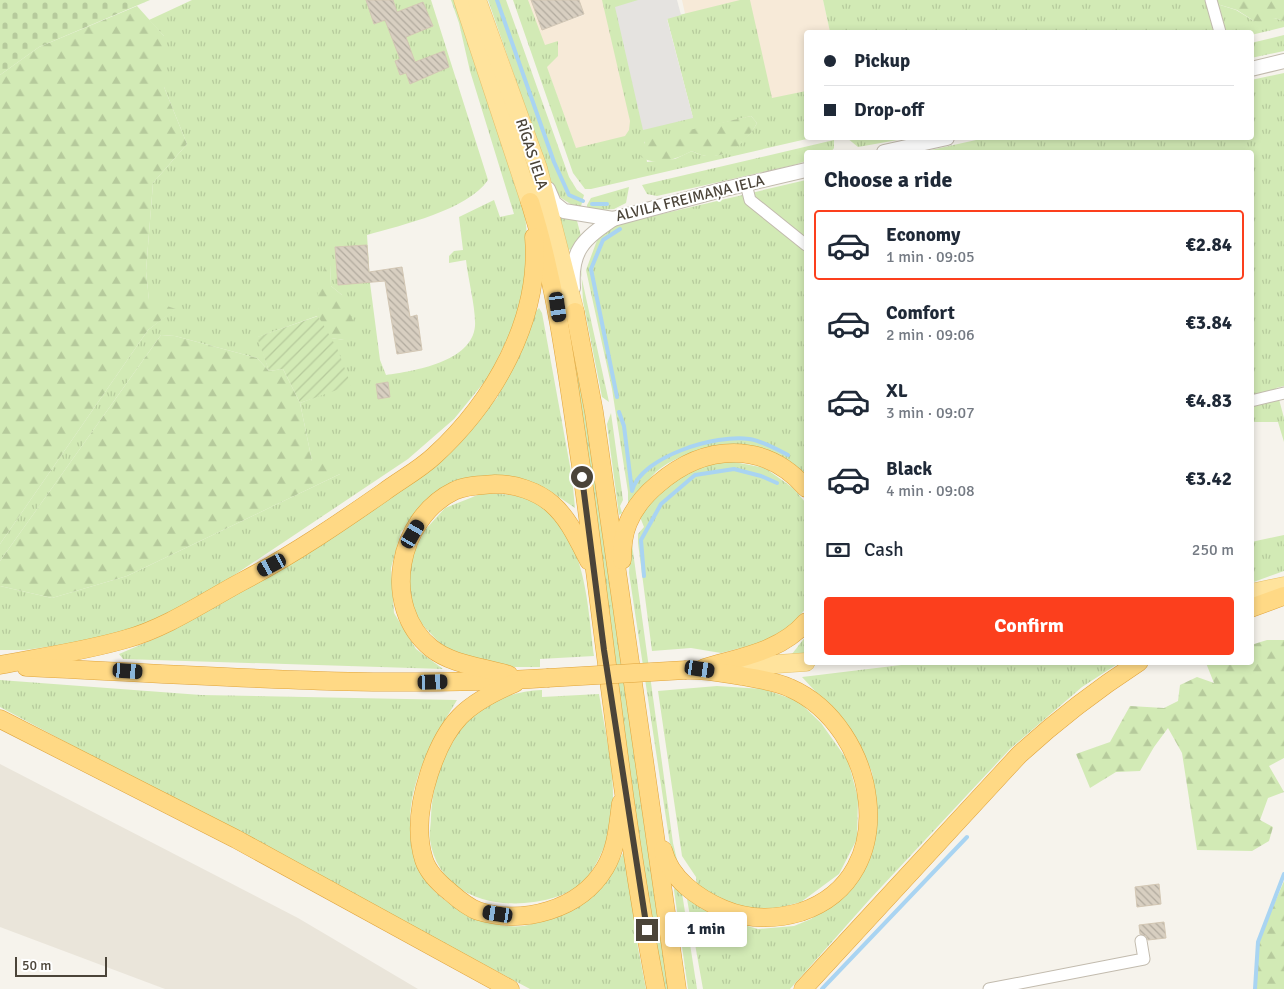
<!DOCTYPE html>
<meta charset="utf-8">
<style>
:root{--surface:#fff;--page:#f2f2f3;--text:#1f2937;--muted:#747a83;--line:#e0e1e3;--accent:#fc3f1d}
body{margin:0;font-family:Signika,sans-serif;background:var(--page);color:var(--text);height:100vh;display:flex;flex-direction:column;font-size:19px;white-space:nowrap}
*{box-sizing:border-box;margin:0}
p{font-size:16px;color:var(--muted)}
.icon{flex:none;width:28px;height:28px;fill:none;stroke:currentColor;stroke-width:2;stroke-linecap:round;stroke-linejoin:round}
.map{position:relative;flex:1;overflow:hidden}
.sheet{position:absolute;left:804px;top:150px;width:450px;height:515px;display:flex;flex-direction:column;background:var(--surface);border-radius:5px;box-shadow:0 2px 8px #0003}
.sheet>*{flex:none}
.top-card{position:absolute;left:804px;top:30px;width:450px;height:110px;border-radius:5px;box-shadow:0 2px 8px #0003;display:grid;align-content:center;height:110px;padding:0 20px;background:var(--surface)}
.scale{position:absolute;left:15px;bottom:12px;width:92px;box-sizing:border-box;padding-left:5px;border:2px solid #4b4439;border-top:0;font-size:14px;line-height:18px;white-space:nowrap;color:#4b4439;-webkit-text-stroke:4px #fff;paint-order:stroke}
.end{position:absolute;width:22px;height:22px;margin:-11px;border:6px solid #4b4439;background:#fff;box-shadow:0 0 0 2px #fff}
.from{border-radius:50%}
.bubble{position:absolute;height:35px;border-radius:5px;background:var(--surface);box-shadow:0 2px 8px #0003;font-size:16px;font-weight:700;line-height:35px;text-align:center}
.car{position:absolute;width:15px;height:30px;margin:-15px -8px;border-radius:6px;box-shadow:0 0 4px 1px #0007;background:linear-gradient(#222 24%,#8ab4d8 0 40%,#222 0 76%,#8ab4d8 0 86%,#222 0)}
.top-card b{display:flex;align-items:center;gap:18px;height:48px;font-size:19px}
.top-card b+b{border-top:1px solid var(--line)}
.top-card i{width:12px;height:12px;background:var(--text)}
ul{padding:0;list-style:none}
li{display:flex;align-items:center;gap:15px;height:70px;margin:0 10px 8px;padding:0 10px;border:2px solid transparent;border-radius:5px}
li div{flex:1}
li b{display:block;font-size:19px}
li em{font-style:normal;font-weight:700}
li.selected{border-color:var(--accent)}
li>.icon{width:45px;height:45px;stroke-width:1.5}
h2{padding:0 20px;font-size:22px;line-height:60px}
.pay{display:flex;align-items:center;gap:12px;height:55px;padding:0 20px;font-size:19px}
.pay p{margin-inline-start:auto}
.cta{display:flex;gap:10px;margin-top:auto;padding:10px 20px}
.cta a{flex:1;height:58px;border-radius:5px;background:var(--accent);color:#fff;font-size:20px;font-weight:700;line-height:58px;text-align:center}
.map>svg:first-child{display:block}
.residential{fill:#eae5da}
.commercial{fill:#f7ead8}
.grass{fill:url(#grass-tufts);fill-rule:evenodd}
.forest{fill:url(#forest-firs)}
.cemetery{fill:url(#cemetery-stones)}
.garden{fill:url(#garden-furrows)}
.parking{fill:#e5e3e0}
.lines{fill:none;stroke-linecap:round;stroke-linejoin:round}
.stream{stroke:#a9d4f2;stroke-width:4}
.building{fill:url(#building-back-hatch);stroke:#d3c7b4}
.minor-casing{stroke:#c2bbae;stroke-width:13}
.tertiary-casing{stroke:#c2bbae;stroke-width:16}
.primary-casing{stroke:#e6c16a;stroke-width:19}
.trunk-casing{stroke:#e0a43c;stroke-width:19}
.minor{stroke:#fff;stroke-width:11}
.tertiary{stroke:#fff;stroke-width:14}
.primary{stroke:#ffe39c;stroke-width:18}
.trunk{stroke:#ffd985;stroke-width:18}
.trunk-bridge-casing{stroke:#e0a43c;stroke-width:19;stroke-linecap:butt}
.trunk-bridge{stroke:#ffd985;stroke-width:18}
.route{stroke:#4b4439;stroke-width:6}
.labels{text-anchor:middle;stroke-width:4;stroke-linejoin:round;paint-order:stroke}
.street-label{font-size:15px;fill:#4b4439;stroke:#fff}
</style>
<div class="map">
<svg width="1284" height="989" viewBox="0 0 1284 989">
<defs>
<pattern id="grass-tufts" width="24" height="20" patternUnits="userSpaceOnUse" patternTransform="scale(1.25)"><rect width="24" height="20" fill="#d2eab5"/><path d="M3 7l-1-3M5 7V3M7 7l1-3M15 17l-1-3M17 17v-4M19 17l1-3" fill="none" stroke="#b6ca9c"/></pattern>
<pattern id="forest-firs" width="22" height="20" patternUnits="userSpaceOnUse" patternTransform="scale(1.25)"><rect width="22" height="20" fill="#d2eab5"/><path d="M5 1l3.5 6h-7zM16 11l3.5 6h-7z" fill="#b6ca9c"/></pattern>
<pattern id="cemetery-stones" width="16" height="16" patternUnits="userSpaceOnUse" patternTransform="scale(1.25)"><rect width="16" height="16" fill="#d2eab5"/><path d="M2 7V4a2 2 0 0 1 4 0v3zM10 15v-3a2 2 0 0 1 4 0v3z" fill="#b6ca9c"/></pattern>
<pattern id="garden-furrows" width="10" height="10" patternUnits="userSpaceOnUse" patternTransform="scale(1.25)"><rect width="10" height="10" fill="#d2eab5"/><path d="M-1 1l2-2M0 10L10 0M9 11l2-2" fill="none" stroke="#b6ca9c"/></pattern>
<pattern id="building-back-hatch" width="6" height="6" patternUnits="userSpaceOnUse" patternTransform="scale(1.25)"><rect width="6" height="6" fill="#d8cfc1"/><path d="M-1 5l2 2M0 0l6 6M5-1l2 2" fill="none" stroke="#b1aa9e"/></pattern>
</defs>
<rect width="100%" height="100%" fill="#f6f3ec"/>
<polygon class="residential" points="0,764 298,918 418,989 165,989 0,927"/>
<g class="commercial">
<polygon points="523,0 531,0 542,30 584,15 579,0 605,0 638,141 579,158"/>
<polygon points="682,0 823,0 830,32 806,32 806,103 701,128 686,18"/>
</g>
<g class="grass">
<path d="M192,0H431L488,180C468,210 402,225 367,235L370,283L380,360L386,375C414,371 472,362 475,326C476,309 468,279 466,260L449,263V256L454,251L463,250L459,217L494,200L500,217L514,214L470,71L459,23L451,0H457L525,213L528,249L526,287L509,335L490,375L454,419L408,459L197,600L118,637L25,650H0V586L52,598L127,576L340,474L312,461L300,403L313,398L331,338L344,340L342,295L331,286L330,265L318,305L321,320L317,316L258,337L269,371L257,358L175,336L161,335L0,561V544L148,330L175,309L149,301L146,271L153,183L187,144L164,87V36L149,20Z"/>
<polygon points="488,0 506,0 569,177 577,190 584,195 580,210 561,198 553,187"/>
<path d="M513,0H528L545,45L558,41V56L547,67L576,148L625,136L629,130L630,121L602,0H639L693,118L667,18L740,0H750L772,98L806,91V138H811L591,189H585L573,173ZM751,116L757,123C745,145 717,166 692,151L675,159L647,162L644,142Z"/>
<polygon points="823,0 1209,0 1217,32 830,32"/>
<polygon points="1216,0 1217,4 1236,10 1254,21 1274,18 1284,21 1284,27 1251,35 1251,32 1224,32"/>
<polygon points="1284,35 1284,51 1251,58 1251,43"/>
<polygon points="1284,73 1284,386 1276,388 1284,418 1284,442 1278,422 1251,422 1251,152 922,152 985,138 1251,138 1251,80"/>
<polygon points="847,138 909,138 858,147"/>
<polygon points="834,140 834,148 831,152 806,152 806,161 794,165 657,196 647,194 642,185"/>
<path d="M806,180V479C795,467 782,456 766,450C735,438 681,450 656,472C646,481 640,496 628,504V492L612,389L586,270L599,235L619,224Z"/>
<polygon points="629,187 626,203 614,209 587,211 587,205 591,198"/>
<polygon points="561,216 577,221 581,236 572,249 568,250 566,247 559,218"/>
<polygon points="581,267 581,275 609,402 602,397 583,301"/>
<polygon points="564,304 566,305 593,454 673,989 662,989 642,859"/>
<polygon points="539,308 542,313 572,477 575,508 553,493 517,478 479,478 435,493 401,532 391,568 394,613 416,649 443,669 123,659 119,654 161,636 230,597 445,455 497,398 526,339 536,311"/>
<polygon points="611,413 623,500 620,506 622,513 619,515 607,424"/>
<polygon points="712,461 734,462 765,468 793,488 805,502 806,608 791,626 760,643 721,653 691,648 652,651 638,543 638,534 644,527 640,517 667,482"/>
<path d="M483,493C496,494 513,494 525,498C586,521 587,602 594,656L540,659V667H494L450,654L417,619L408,587L410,560L425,530L445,508Z"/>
<polygon points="1284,535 1284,571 1251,583 1251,542"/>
<polygon points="631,537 673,843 678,864 671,851 629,573"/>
<polygon points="806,636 806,653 792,654"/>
<polygon points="926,662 1119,663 1082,687 1010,749 870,899 790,989 703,989 687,899 716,917 758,929 794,926 811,919 835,902 864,870 877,826 872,772 851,730 802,677"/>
<path d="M0,680L201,695L457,700C434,738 409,779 410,825C410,846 417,869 429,885C448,909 494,930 523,926C530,925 538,922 545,919C582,907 605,888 623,853L627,854L638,948L646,989H530L0,707Z"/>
<polygon points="717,686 763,689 798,701 821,723 848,761 858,798 857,839 839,874 801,902 778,908 749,910 719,900 697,885 696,877 682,856 658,691"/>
<path d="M542,690V697L599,694C606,738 619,785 610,830C607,843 593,874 582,883C569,894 550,900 534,902C488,909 438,892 430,840C429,833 431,824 431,817C432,792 438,768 451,745C456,738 460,725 466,719C487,701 515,691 542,690Z"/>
<polygon points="675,887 682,893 697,989 688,989 674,890"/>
</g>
<g class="forest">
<polygon points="1217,0 1284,0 1284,21 1274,18 1266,24 1254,21 1237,10 1217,4"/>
<polygon points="137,6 164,36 164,87 187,144 153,183 146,271 149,300 176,309 148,330 0,544 0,75 39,47"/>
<path d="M751,116L757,123C745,146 718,166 692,151C676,159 657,167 641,157L645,140Z"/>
<path d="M330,264L331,286L342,295L357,330L344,340L323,337C319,313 310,283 330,264Z"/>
<polygon points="161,335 175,336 257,358 269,371 283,369 300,403 312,461 340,459 340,474 127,576 52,598 0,586 0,561"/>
<polygon points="1267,640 1284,640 1284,758 1269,766 1284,792 1268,798 1260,820 1273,827 1269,841 1252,851 1197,850 1182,753 1168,728 1154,747 1140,771 1116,772 1090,788 1076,754 1110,742 1130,706 1164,708 1178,701 1180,685 1197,677 1214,683 1206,663 1251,662 1251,645"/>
<polygon points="1284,881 1284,989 1255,989 1258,942"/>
</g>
<polygon class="cemetery" points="0,0 150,0 39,47 0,75"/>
<polygon class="garden" points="318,316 337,348 351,385 300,403 283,369 269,371 257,337"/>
<polygon class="parking" points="638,0 677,0 681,15 667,19 693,118 643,130 615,7"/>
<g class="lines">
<g class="stream">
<polyline points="497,0 554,162 569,195 583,201"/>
<polyline points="592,204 607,204"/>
<polyline points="617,397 591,269 603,240 620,229"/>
<path d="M619,412L624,426L632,491C641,456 717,434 749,439C763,441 776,449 788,455"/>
<polyline points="644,576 641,540 661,504 695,475 734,469 761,476 777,483"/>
<polyline points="822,989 967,837"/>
<polyline points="1255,989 1258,942 1284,874"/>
</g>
</g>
<g class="building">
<polygon points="366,0 393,0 397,12 423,2 433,26 406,37 415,62 444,51 449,67 410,84 406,73 400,75 395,61 400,59 385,20 374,24"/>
<polygon points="531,0 579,0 584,14 542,30"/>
<polygon points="367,245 369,272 402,267 410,317 417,315 422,350 397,354 385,281 338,285 335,247"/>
<polygon points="388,382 390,397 378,399 376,384"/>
<polygon points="1159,884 1161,904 1137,907 1135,887"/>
<polygon points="1164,922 1166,938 1148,940 1146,936 1140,934 1139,925"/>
</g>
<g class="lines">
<defs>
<g id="minor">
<polyline points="1211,0 1220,32"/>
<polyline points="746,184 750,200 806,245"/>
<polyline points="1251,401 1284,393"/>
<polyline points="989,989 1144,959 1141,941"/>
</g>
<g id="tertiary">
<polyline points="1251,69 1284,61"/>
<polyline points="884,152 947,138"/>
<polyline points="548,189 554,203 564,211 613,219 725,189 806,170"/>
<path d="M573,288C570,250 584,239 613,219"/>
</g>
<g id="primary">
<polyline points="463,0 530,202"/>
<polyline points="477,0 538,168 575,312"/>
<polyline points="1251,593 1284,586"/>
<polyline points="719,668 806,662"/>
</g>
<g id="trunk">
<path d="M530,202C558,291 568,381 582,473C606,645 623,819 656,989"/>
<polyline points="575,312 594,412 677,989"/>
<path d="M622,560C622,547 623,535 628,523C634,508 646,494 658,484C704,444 764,440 806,488"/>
<polyline points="1251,608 1284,596"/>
<path d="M0,665C42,657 85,651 126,639C166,628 204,602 241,582C291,556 338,524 384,492C400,480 419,470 434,456C493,402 541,320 534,237"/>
<path d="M26,667C199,675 373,689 547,678"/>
<path d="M704,668C740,657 780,652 806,622"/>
<path d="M509,675C484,667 452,665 431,648C380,606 398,518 454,491C466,485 482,485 495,484C515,484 537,491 552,504C569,519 578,540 589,561"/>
<path d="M515,683C465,704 446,722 429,774C420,802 415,832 424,860C428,872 440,884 450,892C458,899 467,907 478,911C523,925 580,910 605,868C617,848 618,825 621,803"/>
<polyline points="0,719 236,839 510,989"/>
<path d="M663,850C670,879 698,898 723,909C749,920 774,920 801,912C906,877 877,726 790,688C775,681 758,679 742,676C723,673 705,669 686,670"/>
<path d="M803,989L1019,755C1057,720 1096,690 1139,662"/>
</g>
</defs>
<use href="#minor" class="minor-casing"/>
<use href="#tertiary" class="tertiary-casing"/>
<use href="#primary" class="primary-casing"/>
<use href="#trunk" class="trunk-casing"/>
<use href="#minor" class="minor"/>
<use href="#tertiary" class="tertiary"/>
<use href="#primary" class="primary"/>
<use href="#trunk" class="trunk"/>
<defs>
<polyline id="trunk-bridge" points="547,678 686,670"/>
</defs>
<use href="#trunk-bridge" class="trunk-bridge-casing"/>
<use href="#trunk-bridge" class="trunk-bridge"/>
</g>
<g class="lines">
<polyline class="route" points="582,477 604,650 647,930"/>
</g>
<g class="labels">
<g class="street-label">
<text transform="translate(532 154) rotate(72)" y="5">RĪGAS IELA</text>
<text transform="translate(690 198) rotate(-14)" y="5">ALVILA FREIMAŅA IELA</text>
</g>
</g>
</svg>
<div class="scale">50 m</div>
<i class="end from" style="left:582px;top:477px"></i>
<i class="end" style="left:647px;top:930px"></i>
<div class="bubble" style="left:665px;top:912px;width:82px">1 min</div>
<i class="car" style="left:558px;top:307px;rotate:172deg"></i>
<i class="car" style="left:413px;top:534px;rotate:30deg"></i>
<i class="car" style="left:272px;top:565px;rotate:242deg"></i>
<i class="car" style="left:700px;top:669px;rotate:99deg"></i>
<i class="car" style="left:128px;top:671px;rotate:94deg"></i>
<i class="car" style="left:433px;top:682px;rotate:88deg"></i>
<i class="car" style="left:498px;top:914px;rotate:279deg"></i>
<div class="top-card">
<b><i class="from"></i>Pickup</b>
<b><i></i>Drop-off</b>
</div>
<section class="sheet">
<h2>Choose a ride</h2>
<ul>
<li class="selected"><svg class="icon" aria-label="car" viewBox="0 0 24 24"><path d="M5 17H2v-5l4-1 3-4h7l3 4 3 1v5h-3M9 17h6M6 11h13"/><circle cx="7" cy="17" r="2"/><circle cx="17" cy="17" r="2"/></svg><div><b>Economy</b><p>1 min · 09:05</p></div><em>€2.84</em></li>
<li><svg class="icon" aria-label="car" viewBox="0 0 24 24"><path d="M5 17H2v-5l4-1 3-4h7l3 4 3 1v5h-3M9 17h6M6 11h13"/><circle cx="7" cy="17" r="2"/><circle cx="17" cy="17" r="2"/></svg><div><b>Comfort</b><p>2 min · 09:06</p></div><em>€3.84</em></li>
<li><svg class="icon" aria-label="car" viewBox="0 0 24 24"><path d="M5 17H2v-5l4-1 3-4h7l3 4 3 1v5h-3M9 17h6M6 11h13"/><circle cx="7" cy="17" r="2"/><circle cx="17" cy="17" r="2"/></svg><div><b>XL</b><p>3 min · 09:07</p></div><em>€4.83</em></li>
<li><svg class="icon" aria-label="car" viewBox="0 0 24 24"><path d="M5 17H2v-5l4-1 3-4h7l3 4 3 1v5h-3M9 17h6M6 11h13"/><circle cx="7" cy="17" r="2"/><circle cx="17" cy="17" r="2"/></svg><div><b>Black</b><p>4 min · 09:08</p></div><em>€3.42</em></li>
</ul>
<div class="pay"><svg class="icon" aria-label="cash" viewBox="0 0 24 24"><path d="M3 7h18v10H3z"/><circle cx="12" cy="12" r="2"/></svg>Cash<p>250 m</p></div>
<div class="cta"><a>Confirm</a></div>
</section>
</div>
